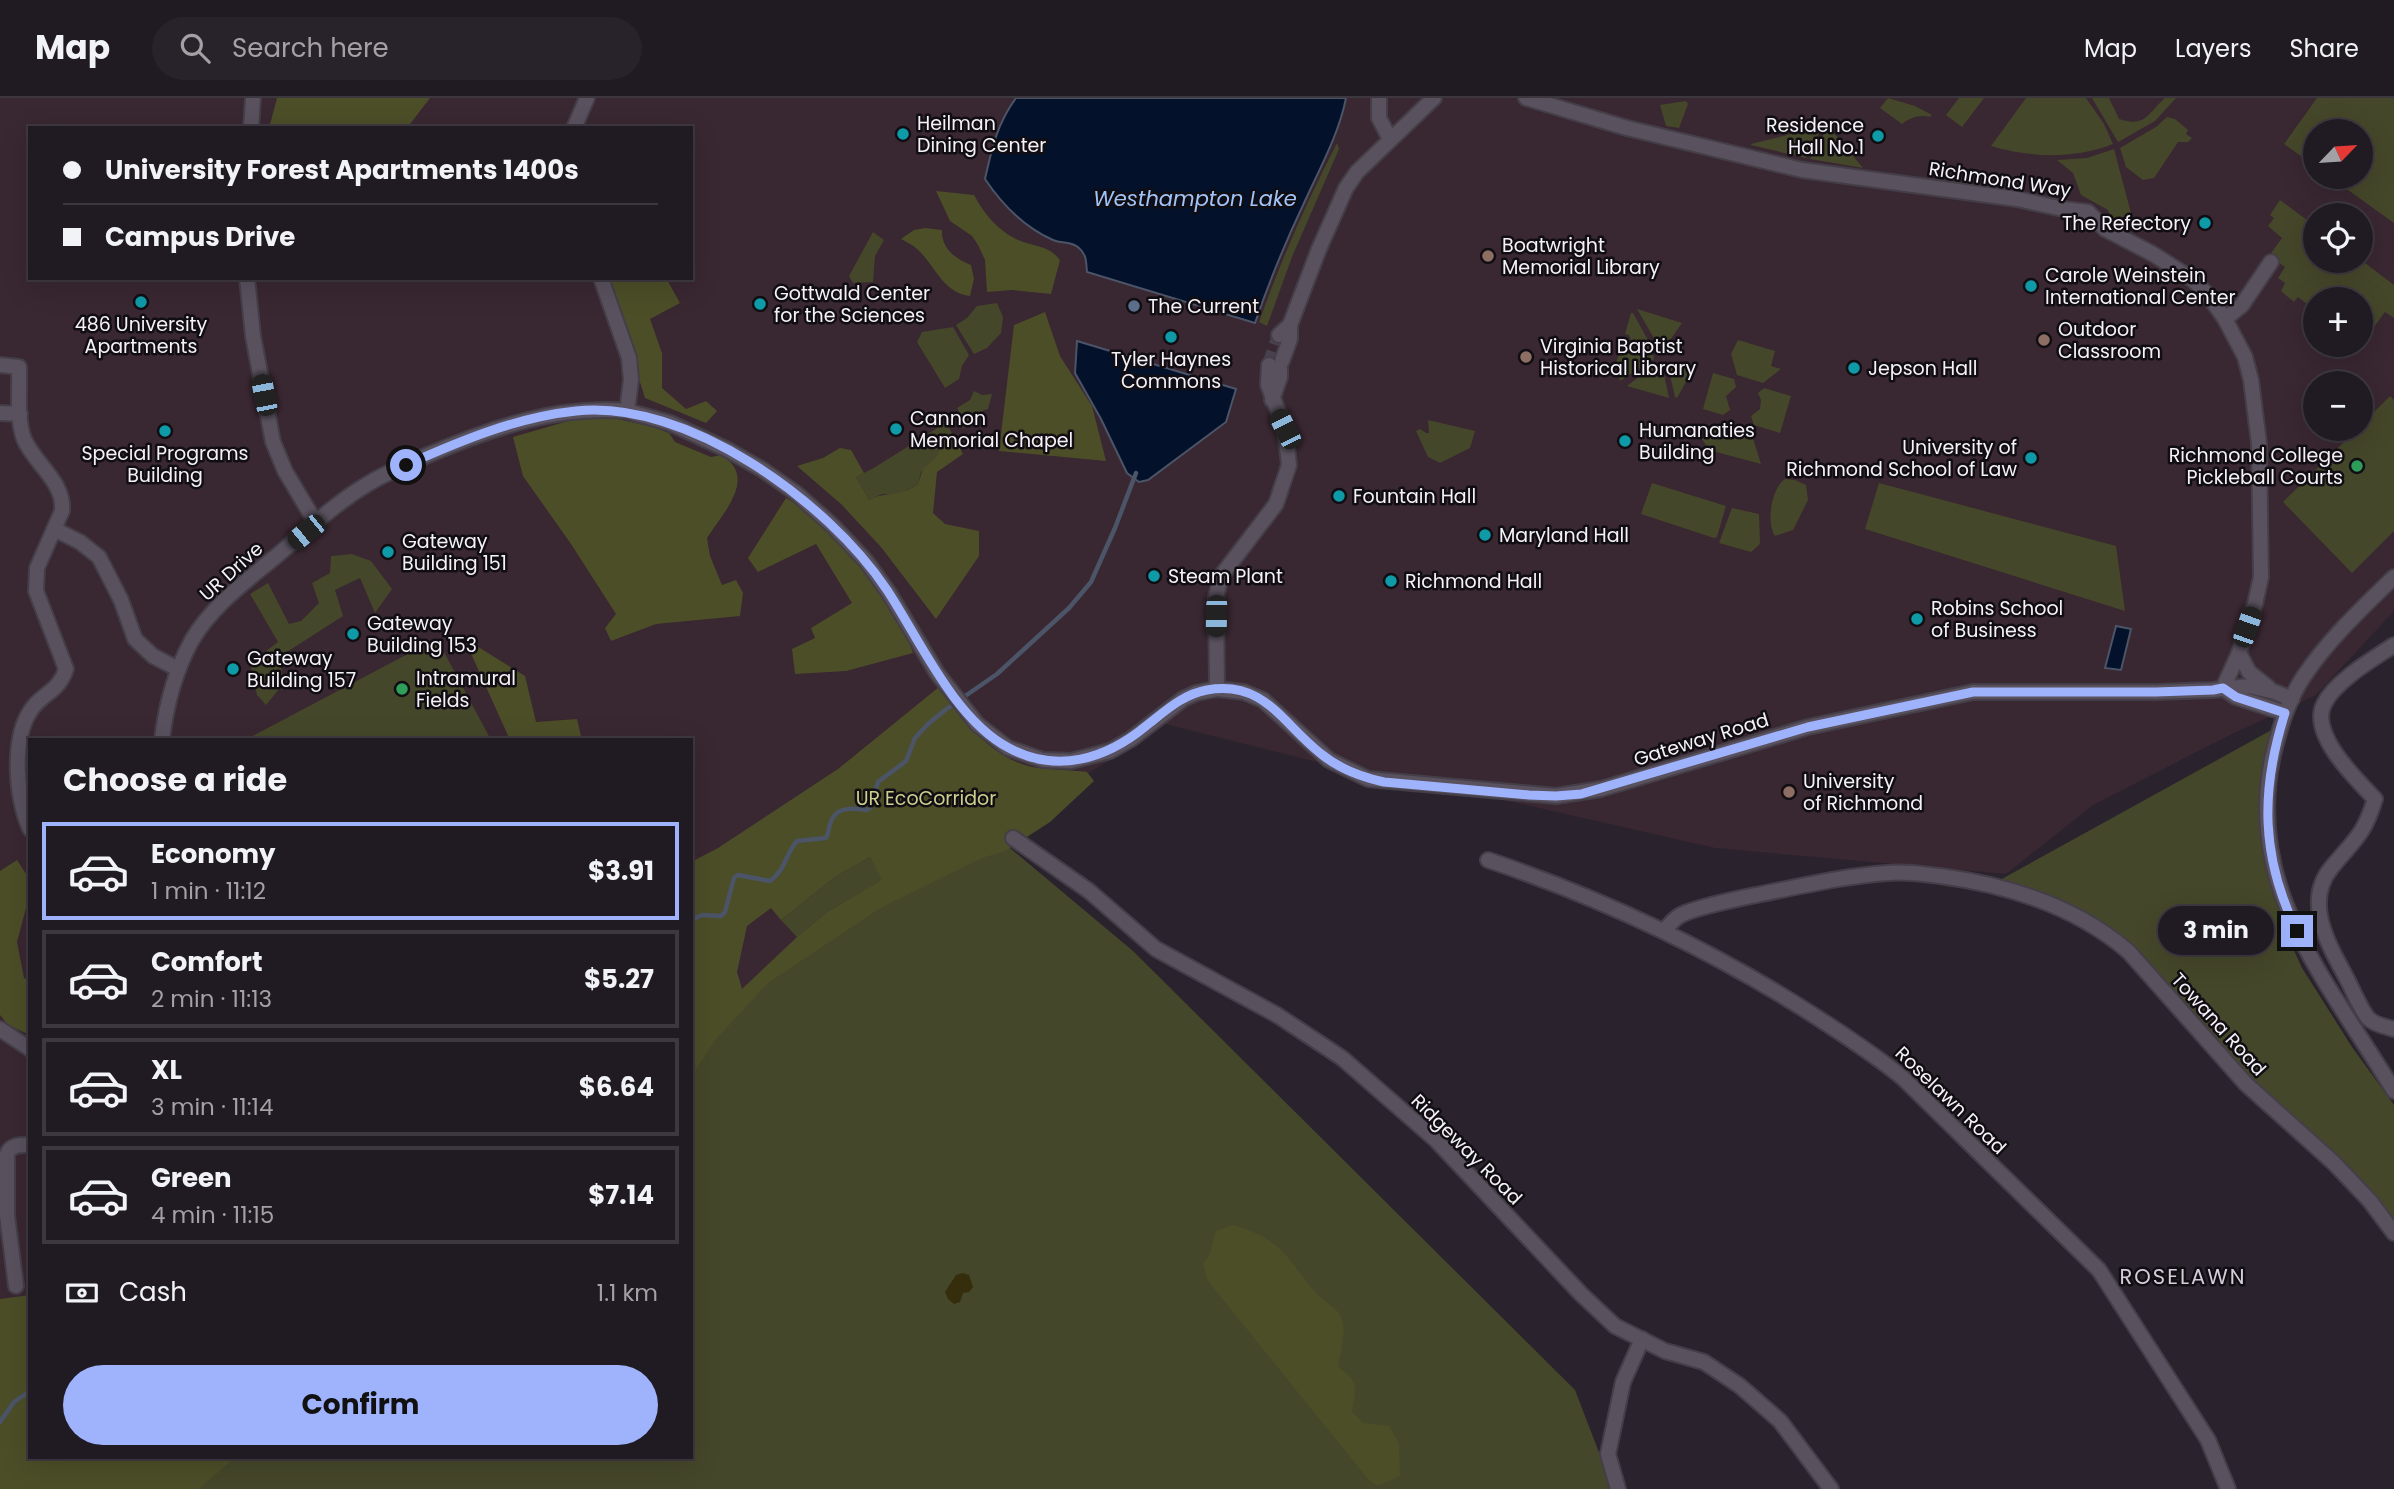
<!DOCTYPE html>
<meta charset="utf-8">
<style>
:root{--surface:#201a22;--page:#28232a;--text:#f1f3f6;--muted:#a2a1a5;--line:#3d3840;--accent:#9fb3fd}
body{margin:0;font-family:Poppins,sans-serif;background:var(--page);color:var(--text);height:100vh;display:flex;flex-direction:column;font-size:26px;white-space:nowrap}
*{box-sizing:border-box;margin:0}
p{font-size:23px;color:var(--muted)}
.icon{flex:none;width:38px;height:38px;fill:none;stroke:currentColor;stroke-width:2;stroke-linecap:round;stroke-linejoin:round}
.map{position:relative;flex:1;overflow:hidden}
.drawer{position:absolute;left:28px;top:640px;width:665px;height:721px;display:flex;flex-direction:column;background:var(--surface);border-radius:0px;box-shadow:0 7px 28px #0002,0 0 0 2px var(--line)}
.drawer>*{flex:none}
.top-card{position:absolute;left:28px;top:28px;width:665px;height:154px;border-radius:0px;box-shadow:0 7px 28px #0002,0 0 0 2px var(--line);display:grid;align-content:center;height:154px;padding:0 35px;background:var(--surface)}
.needle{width:46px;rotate:65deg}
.tools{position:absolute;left:2303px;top:21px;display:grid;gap:14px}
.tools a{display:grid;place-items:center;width:70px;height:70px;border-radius:50%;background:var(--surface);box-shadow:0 7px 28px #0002,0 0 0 2px var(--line);font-size:35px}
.end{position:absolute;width:32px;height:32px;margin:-16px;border:9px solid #9fb3fd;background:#111;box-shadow:0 0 0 4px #111}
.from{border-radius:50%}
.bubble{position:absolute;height:49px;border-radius:24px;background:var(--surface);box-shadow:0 7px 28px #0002,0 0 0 2px var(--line);font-size:23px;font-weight:700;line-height:49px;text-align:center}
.car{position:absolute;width:21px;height:42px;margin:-21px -10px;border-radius:9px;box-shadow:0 0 5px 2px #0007;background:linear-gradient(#222 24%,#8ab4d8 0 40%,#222 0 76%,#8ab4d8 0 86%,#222 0)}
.top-card b{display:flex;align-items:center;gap:24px;height:66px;font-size:26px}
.top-card b+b{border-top:2px solid var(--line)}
.top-card i{width:18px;height:18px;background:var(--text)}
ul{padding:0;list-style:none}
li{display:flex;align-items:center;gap:21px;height:98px;margin:0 14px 10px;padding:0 21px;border:4px solid var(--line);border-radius:0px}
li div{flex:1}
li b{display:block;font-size:26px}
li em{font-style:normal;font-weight:700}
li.active{border-color:var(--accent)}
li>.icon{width:63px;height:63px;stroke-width:1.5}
h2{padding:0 35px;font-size:32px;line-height:84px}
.pay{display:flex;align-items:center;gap:18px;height:77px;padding:0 35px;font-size:26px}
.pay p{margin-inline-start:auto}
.action{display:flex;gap:14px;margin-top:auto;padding:14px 35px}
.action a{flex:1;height:80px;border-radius:42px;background:var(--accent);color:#111;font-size:28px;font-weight:700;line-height:80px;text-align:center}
header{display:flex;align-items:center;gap:42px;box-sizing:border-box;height:98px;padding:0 35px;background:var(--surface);border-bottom:2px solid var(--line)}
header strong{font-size:33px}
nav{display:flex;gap:38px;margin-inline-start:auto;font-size:24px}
.search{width:490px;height:63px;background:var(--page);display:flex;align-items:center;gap:18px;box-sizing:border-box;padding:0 24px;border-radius:38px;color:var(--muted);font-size:26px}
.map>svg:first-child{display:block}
.education{fill:#392731;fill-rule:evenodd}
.green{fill:#45472a}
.forest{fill:#4c4e28;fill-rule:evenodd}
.sand{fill:#352d0c}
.water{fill:#03112b;stroke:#4c5468;stroke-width:2}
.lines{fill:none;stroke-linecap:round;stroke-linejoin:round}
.stream{stroke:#4c5468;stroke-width:4.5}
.minor-tunnel{stroke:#48424c;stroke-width:14;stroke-dasharray:14 7;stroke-linecap:butt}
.minor-casing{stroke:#443e48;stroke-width:18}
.minor{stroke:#59515e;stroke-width:14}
.route{stroke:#9fb3fd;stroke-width:9}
.culture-dot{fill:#0f9aa8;stroke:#110e13;stroke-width:2.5}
.education-dot{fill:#8d6e63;stroke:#110e13;stroke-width:2.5}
.service-dot{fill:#5c6f8a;stroke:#110e13;stroke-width:2.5}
.leisure-dot{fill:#2e9e5b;stroke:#110e13;stroke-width:2.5}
.labels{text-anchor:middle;stroke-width:5;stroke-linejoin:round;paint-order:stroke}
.poi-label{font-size:19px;fill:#f5f1f8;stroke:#110e13;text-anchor:start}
.street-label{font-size:19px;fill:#f5f1f8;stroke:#110e13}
.park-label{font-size:19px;fill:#cad08d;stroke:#110e13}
.water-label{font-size:21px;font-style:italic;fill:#a0c3fa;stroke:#110e13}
.neighbourhood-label{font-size:21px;letter-spacing:2px;fill:#d5ccdb;stroke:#110e13}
</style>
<header>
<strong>Map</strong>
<div class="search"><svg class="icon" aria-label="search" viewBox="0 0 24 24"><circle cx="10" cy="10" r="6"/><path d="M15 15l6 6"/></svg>Search here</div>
<nav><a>Map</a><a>Layers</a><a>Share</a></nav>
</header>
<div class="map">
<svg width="2394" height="1391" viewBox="0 0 2394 1391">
<rect width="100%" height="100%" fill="#2a232e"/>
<path class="education" d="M0,0H2394V513L2316,597L2228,638L2093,707L2006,776L1715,750L1504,702L1418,687L1325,666L1165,626L1138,645L1087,676L691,958V642H30V1360L0,1391ZM30,30H691V180H30ZM2315,33H2361V79H2315ZM2315,117H2361V163H2315ZM2315,201H2361V247H2315ZM2315,285H2361V331H2315Z"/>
<g class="green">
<path d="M1888,0L1915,8L1932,17L1930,19C1921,16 1909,20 1902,26L1880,10Z"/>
<polygon points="1959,0 1984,0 1962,29 1946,17"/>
<path d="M2026,0H2086L2104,26L2113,46C2074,61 2031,60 1991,48Z"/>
<path d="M2092,0H2109L2119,21C2146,30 2148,15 2165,0H2176L2155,23L2118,44Z"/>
<polygon points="2317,0 2394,0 2394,125 2330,79 2361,79 2361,33 2315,33 2315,68 2284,46"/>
<polygon points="1686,3 1688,6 1679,30 1666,28 1660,7"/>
<polygon points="2167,19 2175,21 2188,32 2186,36 2192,40 2188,44 2178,44 2154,80 2143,82 2126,69 2120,50 2156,29"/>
<polygon points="1823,28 1806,60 1751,47 1751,46"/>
<polygon points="1828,28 1863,70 1810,61"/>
<path d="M1337,45L1339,51L1292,159L1267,228L1259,224C1281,162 1307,103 1337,45Z"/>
<polygon points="2114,51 2131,115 2124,126 2111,121 2108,112 2081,97 2073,75 2057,62 2087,60"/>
<polygon points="2280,102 2315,128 2315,163 2361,162 2394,187 2394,220 2385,214 2371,233 2361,225 2361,201 2315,201 2315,212 2298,199 2294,204 2281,193 2285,185 2278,180 2285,169 2269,158 2282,140 2268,128 2274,120 2270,117"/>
<polygon points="873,134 884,142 875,158 873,184 853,185 849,178"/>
<polygon points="997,205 1003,219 1001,235 987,250 974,256 956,227 967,220 977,208"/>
<polygon points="1637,211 1682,225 1666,248 1659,249"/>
<polygon points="1631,215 1633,215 1654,253 1632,246 1629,237 1625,236"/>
<polygon points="953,229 969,257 962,268 959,281 945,290 917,244 922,234"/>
<polygon points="1738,242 1775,253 1771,268 1781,271 1763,285 1737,277 1731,256"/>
<polygon points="1631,251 1653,257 1654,261 1620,283 1616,265 1619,256 1623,257"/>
<polygon points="1671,263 1694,269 1677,300 1675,299 1668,269"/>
<polygon points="1657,265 1662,267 1669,300 1627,288"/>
<polygon points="1713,275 1734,281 1736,289 1726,298 1730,312 1723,317 1703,311"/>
<polygon points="1764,290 1791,298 1780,335 1754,327 1751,318 1760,311 1761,302 1758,295"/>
<polygon points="974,293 982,297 992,296 988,311 982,313 973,327 962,330 961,317 957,310 970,302"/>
<polygon points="2390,298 2394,302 2394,433 2352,475 2283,404 2357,331 2361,331 2361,327"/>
<polygon points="1428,322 1475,333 1470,350 1440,365 1428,359 1416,333 1420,331 1426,335 1429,335"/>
<polygon points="1724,323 1750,331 1761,366 1709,352 1702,341"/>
<polygon points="944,326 947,326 953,337 945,340 936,359 921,374 918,386 899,397 882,396 869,402 856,379 872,371"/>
<path d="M1785,381L1795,382L1806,387L1808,402L1793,432L1775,438C1766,424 1771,391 1785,381Z"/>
<polygon points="1652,385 1726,408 1717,439 1714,440 1641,416"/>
<polygon points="1879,385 2116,448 2125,513 1865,431"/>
<polygon points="1732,410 1759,416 1760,446 1751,454 1719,445"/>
<polygon points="352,456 371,463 392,491 375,515 360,480 335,492 343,518 279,559 284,585 266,607 257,597 250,565 278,544 250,496 268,485 289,526 301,523 319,505 312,485 330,475 331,458"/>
<polygon points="437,541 491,642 245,642 436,541"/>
<polygon points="2277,629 2265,747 2289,842 2302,870 2352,949 2394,1007 2394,1137 2256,986 2106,830 2000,782"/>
<polygon points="997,742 1010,750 1133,853 1575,1292 1613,1391 171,1391 207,1360 691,1360 691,958 763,874"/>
<polygon points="870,759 883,782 827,814 797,839 781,822 835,779"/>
</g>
<g class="forest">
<polygon points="277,0 430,0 407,30 269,30"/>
<path d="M936,93L974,97C984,115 997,132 1016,141C1032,149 1048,146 1060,162L1051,196L1012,192L987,194L985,162L978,147L972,138L950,123Z"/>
<path d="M925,130L942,132C941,150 955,161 971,167L974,181L970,198C942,195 935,166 916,150C911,146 906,144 901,141L914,132Z"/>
<polygon points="607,180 666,180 680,205 650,221 662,255 662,290 686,311 706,303 717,313 706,325 645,300"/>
<polygon points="1045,214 1060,258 1092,308 1106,363 999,353 1014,227"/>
<path d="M594,320L618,321L653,329L669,335L675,344L711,359L721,357C759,379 722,416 707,440L710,458L722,487L736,482L743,495L740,518L656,526L611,543L605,530L616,516L571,446L523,378L513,339L575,321Z"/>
<path d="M953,337L963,356L937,374L933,415L945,426L979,433V458L936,521L881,449L841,406L797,368L823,360L840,350L851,352L864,375L856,379L869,402C888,392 897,401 918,386L923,371L936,359L945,340Z"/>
<polygon points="786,400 812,414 858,463 905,532 913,555 846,573 795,576 792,551 815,540 811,530 852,505 816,446 758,474 748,460"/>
<polygon points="464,540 525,578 536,624 577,621 582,642 510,642"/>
<path d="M939,589C963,622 990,659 1032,669C1050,672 1069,672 1087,674L1094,683L1050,724L1005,753L982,760L882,809L768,885L716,941L691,979V764L718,750L838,671ZM870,759L882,782L827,814L797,839L742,891L737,874L747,828L771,810L781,822L835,779Z"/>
<polygon points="17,762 30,782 30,795 17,844 24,880 30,883 30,937 8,927 0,917 0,773"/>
<path d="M1232,1127C1281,1140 1285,1158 1315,1194C1324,1205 1341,1209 1343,1226C1345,1239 1340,1256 1338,1269C1361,1285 1355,1290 1352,1314L1363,1325L1389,1328L1399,1346L1400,1378L1377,1388L1368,1381L1208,1183L1203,1166L1210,1156L1215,1134Z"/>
<polygon points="30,1197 30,1360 234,1360 199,1391 0,1391 0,1201"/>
</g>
<polygon class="sand" points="963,1175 969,1177 973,1189 969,1194 963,1195 960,1204 954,1206 948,1201 945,1194 956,1177"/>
<g class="water">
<path d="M1016,0H1346C1339,36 1319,72 1304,105C1285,145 1269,184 1255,225L1087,174C1086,164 1087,157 1079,150C1072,143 1062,146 1053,142C1024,129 1003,108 985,81C992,50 997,26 1016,0Z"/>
<polygon points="1077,243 1236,291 1226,324 1148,382 1139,384 1127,375 1101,321 1075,275"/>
<polygon points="2116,528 2131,531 2121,572 2105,570"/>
</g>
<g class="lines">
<g class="stream">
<path d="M691,822L702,817L721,818L725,814L734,780L738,777L770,783C785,773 786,755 797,743L826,740C829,734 829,728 831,723C837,708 854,710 867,712L870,710L878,684L906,663L915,640L928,626L945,612L997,576L1069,510L1091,484L1115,430L1136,375"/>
<polyline points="0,1324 14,1304 30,1293"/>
</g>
<polyline class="minor-tunnel" points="1269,267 1279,237"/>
<defs>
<g id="minor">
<polyline points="1379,0 1379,20 1390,41"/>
<polyline points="1526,0 1627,30 1802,72 2017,101 2063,111 2088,114 2105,131 2153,156 2192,181 2208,197 2225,221 2245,259 2251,282 2259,345 2261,479 2255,506 2239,555 2223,590"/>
<polyline points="251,30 253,0"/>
<polyline points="574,30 587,0"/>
<polyline points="247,180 253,238 273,344 285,373 316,425"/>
<polyline points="601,180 629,260 631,282 627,313 670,325 728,352 763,372 797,396 833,428 866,463 889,495 937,575 977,626 1008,650 1043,662 1071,663 1110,653 1131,641 1183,601 1196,595 1217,591 1244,594 1263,602 1329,662 1368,681 1556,698 1601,691 1808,629 1973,594 2156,594 2213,592 2249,588 2275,594 2292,601"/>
<polyline points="2225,221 2242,207 2271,164"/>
<polyline points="1279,237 1290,227 1319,151 1346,90 1357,74 1434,0"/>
<polyline points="1282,263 1290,241 1290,227"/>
<path d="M0,267L19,269C20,292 16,319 24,341C34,365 65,384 62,413L37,470L36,493L66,571C59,594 42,595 31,612C11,641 16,700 30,731"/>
<polyline points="1272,302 1280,279 1280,270"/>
<polyline points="0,315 20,316"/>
<polyline points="54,431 80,444 99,459 121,502 135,541 153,558 178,571"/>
<path d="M2394,479C2362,510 2329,541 2304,578C2288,602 2280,629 2273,657C2243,791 2330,886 2394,993"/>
<path d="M2394,547C2373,561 2335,583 2324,606C2309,636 2356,681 2375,701C2364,737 2355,741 2332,769C2303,803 2328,846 2346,879C2352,890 2361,913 2369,921C2375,927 2387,929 2394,931"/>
<polyline points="2239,555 2249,574 2269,590"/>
<polyline points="2223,590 2236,599 2285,615"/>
<polyline points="1217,591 1216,499 1221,478 1276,406 1289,367 1285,331 1268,287 1269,267"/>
<path d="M162,642C166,607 175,573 192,542C212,508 245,484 274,460C304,435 333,407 366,387C385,375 407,366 428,357C491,330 558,307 627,313"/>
<polyline points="1013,740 1089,793 1156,851 1277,917 1342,960 1436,1042 1581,1196 1615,1228 1665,1253 1704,1264 1740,1288 1780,1323 1831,1391"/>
<path d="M1488,762C1604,801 1718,855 1821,922C1850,941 1878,959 1904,981L2099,1172L2208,1342L2228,1391"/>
<path d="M1664,833C1669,827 1673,822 1679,818C1694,809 1742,800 1761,796C1802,788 1845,778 1887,775C1905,773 1922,776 1940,778C2008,787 2076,808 2129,854L2246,986L2334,1065L2370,1103L2394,1135"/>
<polyline points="0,931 30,951"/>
<path d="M16,1188L7,1117V1056C11,1046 21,1047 30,1047"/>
<polyline points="1618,1391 1608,1356 1623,1284 1642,1241"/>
</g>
</defs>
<use href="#minor" class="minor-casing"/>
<use href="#minor" class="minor"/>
</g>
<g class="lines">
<path class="route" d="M406,367C460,343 517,319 576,313C686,301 828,403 887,492C920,542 954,621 1009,650C1057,676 1106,661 1146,628C1164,614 1183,596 1207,592C1264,582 1282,625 1320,655C1339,671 1361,679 1384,684L1529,697L1556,698L1581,696L1808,629L1973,594H2156L2213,592L2223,590L2236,599L2285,615C2260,693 2261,760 2297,833"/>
</g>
<g class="culture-dot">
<circle cx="903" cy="36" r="7"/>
<circle cx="1878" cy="38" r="7"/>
<circle cx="2205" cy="125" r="7"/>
<circle cx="2031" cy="188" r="7"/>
<circle cx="141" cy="204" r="7"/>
<circle cx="760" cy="206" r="7"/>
<circle cx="1171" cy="239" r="7"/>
<circle cx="1854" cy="270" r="7"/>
<circle cx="896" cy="331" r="7"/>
<circle cx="165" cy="333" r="7"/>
<circle cx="1625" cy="343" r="7"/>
<circle cx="2031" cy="360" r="7"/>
<circle cx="1339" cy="398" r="7"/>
<circle cx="1485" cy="437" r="7"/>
<circle cx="388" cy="454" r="7"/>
<circle cx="1154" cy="478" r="7"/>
<circle cx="1391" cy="483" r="7"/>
<circle cx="1917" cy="521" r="7"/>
<circle cx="353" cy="536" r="7"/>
<circle cx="233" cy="571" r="7"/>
</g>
<g class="education-dot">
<circle cx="1488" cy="158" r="7"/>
<circle cx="2044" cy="242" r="7"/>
<circle cx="1526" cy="259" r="7"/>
<circle cx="1789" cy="694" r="7"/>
</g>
<circle class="service-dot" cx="1134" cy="208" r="7"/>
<g class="leisure-dot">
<circle cx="2357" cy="368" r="7"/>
<circle cx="402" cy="591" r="7"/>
</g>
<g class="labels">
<g class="poi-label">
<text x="917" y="32">Heilman<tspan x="917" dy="22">Dining Center</tspan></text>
<text x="1864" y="34" text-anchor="end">Residence<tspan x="1864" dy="22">Hall No.1</tspan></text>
<text x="2191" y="132" text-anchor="end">The Refectory</text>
<text x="1502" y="154">Boatwright<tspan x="1502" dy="22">Memorial Library</tspan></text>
<text x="2045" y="184">Carole Weinstein<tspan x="2045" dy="22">International Center</tspan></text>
<text x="774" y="202">Gottwald Center<tspan x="774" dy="22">for the Sciences</tspan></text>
<text x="1148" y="215">The Current</text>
<text x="141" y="233" text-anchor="middle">486 University<tspan x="141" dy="22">Apartments</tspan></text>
<text x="2058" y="238">Outdoor<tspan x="2058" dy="22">Classroom</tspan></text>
<text x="1540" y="255">Virginia Baptist<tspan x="1540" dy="22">Historical Library</tspan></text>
<text x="1171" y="268" text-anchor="middle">Tyler Haynes<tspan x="1171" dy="22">Commons</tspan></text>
<text x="1868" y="277">Jepson Hall</text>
<text x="910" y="327">Cannon<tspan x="910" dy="22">Memorial Chapel</tspan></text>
<text x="1639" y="339">Humanaties<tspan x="1639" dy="22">Building</tspan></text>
<text x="2017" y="356" text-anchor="end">University of<tspan x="2017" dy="22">Richmond School of Law</tspan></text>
<text x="165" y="362" text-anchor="middle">Special Programs<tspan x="165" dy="22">Building</tspan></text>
<text x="2343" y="364" text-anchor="end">Richmond College<tspan x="2343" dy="22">Pickleball Courts</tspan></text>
<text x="1353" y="405">Fountain Hall</text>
<text x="1499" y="444">Maryland Hall</text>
<text x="402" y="450">Gateway<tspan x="402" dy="22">Building 151</tspan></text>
<text x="1168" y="485">Steam Plant</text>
<text x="1405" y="490">Richmond Hall</text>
<text x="1931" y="517">Robins School<tspan x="1931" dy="22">of Business</tspan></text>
<text x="367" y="532">Gateway<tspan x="367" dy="22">Building 153</tspan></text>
<text x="247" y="567">Gateway<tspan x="247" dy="22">Building 157</tspan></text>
<text x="416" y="587">Intramural<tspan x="416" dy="22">Fields</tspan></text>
<text x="1803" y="690">University<tspan x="1803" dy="22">of Richmond</tspan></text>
</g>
<g class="street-label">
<text transform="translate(2000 81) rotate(9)" y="7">Richmond Way</text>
<text transform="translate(231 473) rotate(-42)" y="7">UR Drive</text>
<text transform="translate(1701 641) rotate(-17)" y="7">Gateway Road</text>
<text transform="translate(2219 926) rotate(48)" y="7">Towana Road</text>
<text transform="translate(1951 1002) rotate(44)" y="7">Roselawn Road</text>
<text transform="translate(1467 1051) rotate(45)" y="7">Ridgeway Road</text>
</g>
<g class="park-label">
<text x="926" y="707">UR EcoCorridor</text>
</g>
<g class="water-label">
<text x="1195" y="108">Westhampton Lake</text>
</g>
<g class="neighbourhood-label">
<text x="2183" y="1186">ROSELAWN</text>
</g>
</g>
</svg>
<div class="tools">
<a><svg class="needle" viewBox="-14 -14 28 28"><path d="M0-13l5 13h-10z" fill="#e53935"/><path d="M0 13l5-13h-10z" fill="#a2a1a5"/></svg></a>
<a><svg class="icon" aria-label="locate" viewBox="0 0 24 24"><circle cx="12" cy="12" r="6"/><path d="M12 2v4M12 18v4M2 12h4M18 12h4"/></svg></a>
<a>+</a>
<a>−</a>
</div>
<i class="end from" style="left:406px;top:367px"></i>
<i class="end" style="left:2297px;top:833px"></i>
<div class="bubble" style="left:2158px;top:808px;width:116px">3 min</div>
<i class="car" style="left:264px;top:297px;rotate:349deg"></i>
<i class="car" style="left:1285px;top:331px;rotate:334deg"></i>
<i class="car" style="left:306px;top:434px;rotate:231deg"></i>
<i class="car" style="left:1216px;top:518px;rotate:181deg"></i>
<i class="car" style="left:2247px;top:529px;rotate:19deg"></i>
<div class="top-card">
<b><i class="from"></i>University Forest Apartments 1400s</b>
<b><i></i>Campus Drive</b>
</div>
<section class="drawer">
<h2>Choose a ride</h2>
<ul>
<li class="active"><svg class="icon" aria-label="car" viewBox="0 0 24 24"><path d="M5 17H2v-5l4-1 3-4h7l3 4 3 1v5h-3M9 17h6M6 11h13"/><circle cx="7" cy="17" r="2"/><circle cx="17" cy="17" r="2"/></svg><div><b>Economy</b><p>1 min · 11:12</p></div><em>$3.91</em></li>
<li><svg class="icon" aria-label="car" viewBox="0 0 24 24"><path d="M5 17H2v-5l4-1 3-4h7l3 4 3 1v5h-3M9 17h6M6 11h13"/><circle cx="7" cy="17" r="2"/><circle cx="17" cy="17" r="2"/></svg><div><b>Comfort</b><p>2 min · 11:13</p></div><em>$5.27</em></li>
<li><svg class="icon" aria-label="car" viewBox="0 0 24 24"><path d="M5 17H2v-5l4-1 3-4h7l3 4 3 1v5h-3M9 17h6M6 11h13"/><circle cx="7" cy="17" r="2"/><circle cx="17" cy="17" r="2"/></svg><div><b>XL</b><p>3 min · 11:14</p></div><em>$6.64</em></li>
<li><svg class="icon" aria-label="car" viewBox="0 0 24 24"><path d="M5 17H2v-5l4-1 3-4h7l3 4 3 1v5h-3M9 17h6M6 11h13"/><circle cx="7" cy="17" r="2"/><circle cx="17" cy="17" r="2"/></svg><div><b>Green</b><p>4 min · 11:15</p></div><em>$7.14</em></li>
</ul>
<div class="pay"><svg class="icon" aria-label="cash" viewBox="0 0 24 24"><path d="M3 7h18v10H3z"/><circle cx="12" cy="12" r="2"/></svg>Cash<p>1.1 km</p></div>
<div class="action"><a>Confirm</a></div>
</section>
</div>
